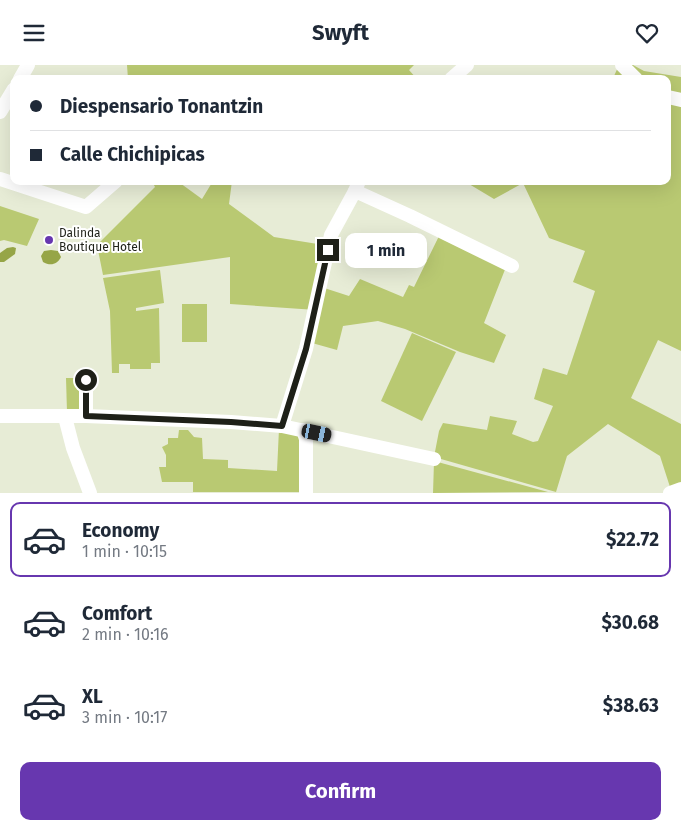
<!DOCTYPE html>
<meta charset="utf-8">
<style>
:root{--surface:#fff;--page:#f6f6f7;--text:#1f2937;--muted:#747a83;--line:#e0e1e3;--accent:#6737af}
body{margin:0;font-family:"Fira Sans",sans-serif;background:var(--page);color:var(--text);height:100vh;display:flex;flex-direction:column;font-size:19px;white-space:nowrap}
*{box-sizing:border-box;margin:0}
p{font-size:16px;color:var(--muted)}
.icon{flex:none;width:28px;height:28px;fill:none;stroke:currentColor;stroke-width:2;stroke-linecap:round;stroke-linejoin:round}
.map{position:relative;height:428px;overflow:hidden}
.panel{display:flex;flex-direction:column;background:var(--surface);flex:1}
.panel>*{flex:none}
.banner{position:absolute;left:10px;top:10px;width:661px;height:110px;border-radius:10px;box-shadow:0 5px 20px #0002;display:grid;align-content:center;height:110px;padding:0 20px;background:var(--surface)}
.end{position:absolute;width:22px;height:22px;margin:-11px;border:6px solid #1e2018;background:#fff;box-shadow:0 0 0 2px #fff}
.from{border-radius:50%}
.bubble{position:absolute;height:35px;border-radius:10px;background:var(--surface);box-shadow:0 5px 20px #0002;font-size:16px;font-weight:700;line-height:35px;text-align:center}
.car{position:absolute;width:15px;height:30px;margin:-15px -8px;border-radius:6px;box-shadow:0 0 4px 1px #0007;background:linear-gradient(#222 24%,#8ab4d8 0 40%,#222 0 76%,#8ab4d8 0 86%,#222 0)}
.banner b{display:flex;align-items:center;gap:18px;height:48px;font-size:19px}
.banner b+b{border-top:1px solid var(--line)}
.banner i{width:12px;height:12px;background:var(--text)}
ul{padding:9px 0 0;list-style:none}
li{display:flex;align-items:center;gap:15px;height:75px;margin:0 10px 8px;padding:0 10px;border:2px solid transparent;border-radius:10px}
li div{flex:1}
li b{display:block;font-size:19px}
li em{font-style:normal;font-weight:700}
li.active{border-color:var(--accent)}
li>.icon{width:45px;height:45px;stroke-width:1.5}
.action{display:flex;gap:10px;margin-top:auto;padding:10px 20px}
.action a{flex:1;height:58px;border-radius:10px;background:var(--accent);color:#fff;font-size:20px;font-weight:700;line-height:58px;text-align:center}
header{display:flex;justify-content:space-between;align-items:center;height:65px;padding:0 20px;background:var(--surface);font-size:22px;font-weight:700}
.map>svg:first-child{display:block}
.green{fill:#b9c972}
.water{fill:#96a547}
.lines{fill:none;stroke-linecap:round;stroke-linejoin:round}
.minor{stroke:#fff;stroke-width:14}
.route{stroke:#1e2018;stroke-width:6}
.poi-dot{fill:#6737af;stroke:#fff;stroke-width:2}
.labels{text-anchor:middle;stroke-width:4;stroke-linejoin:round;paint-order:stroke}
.poi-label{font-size:12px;fill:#1e2018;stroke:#fff;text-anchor:start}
</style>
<header><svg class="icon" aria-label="menu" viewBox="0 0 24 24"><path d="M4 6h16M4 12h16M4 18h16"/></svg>Swyft<svg class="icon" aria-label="heart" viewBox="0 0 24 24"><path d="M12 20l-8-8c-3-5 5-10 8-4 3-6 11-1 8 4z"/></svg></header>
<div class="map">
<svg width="681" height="428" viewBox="0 0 681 428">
<rect width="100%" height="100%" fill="#e7ecd6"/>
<g class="green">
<polygon points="127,0 414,0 409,5 417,14 128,14"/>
<polygon points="619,0 633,0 644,6 681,12 681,286 658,275 631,333 681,359 681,420 670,422 660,391 608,359 567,391 556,427 434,392 439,366 443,358 487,365 490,351 517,356 512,369 533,377 538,376 553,341 534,334 543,303 567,310 595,226 573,217 585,186 549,173 523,118 494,134 464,116 668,116 668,14 615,14 614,11"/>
<polygon points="152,116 180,116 180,118 202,134 213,116 232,116 229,139 274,172 324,180 315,220 349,231 360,214 403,232 409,220 414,222 440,169 506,202 484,258 506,270 494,298 460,287 405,264 378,256 343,261 337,285 312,278 316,245 230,239 230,192 103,210 97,180 155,122"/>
<polygon points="0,141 39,154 27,181 4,175 0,176"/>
<polygon points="160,205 164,238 136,243 136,246 159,243 160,298 151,298 151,304 130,304 130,299 119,299 119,308 112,308 110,246 103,213"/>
<rect x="182" y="239" width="25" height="38"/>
<polygon points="412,268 456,287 422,356 381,336"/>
<polygon points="66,313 83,313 83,347 67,347"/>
<polygon points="279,364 300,370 301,427 193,427 193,417 162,417 159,402 166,402 166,390 162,382 168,379 168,373 178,373 179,365 188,365 194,372 202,373 203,394 228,395 228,403 277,406"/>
<polygon points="434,396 548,427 433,428"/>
</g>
<g class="water">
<polygon points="13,182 16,183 15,189 4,197 0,197 0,188 7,183"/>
<path d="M51,185L58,186L61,192C57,200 50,201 43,197L41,191L44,186Z"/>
</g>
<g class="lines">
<g class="minor">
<polyline points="622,0 636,14"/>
<polyline points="20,14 28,0"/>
<polyline points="451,14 467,0"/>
<polyline points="668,32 681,35"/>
<polyline points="0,47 14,24"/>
<polyline points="0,114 86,142 116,116"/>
<polyline points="355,126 410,151 512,201"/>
<polyline points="0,351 86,351 231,357 282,361 434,394"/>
<polyline points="86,351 86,315"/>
<polyline points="65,352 73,383 90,428"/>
<polyline points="282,361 306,284 331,170 355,126 359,116"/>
<polyline points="303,365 306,374 306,428"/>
<polyline points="670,428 681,424"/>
</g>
</g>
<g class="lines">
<polyline class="route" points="86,315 86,351 231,357 282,361 306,284 328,185"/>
</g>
<circle class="poi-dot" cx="49" cy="175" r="5"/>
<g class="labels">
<g class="poi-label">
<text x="59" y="172">Dalinda<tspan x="59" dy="14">Boutique Hotel</tspan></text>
</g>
</g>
</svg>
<i class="end from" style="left:86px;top:315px"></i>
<i class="end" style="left:328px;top:185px"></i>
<div class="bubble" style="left:345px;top:168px;width:82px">1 min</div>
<i class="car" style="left:317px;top:368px;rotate:102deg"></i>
<div class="banner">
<b><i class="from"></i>Diespensario Tonantzin</b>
<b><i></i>Calle Chichipicas</b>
</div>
</div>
<section class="panel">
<ul>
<li class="active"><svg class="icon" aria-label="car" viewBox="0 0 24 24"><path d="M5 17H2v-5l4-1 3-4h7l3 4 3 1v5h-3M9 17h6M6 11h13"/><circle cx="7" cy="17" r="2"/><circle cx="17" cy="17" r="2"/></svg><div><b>Economy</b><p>1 min · 10:15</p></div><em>$22.72</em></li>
<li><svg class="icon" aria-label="car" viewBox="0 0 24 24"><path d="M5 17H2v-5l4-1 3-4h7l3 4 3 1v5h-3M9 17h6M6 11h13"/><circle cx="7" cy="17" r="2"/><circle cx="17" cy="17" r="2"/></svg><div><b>Comfort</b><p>2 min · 10:16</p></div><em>$30.68</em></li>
<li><svg class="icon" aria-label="car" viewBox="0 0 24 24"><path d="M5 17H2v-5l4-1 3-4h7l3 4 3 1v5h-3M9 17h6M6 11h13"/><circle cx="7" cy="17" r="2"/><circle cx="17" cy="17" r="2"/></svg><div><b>XL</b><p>3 min · 10:17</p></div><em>$38.63</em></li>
</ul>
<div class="action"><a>Confirm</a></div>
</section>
